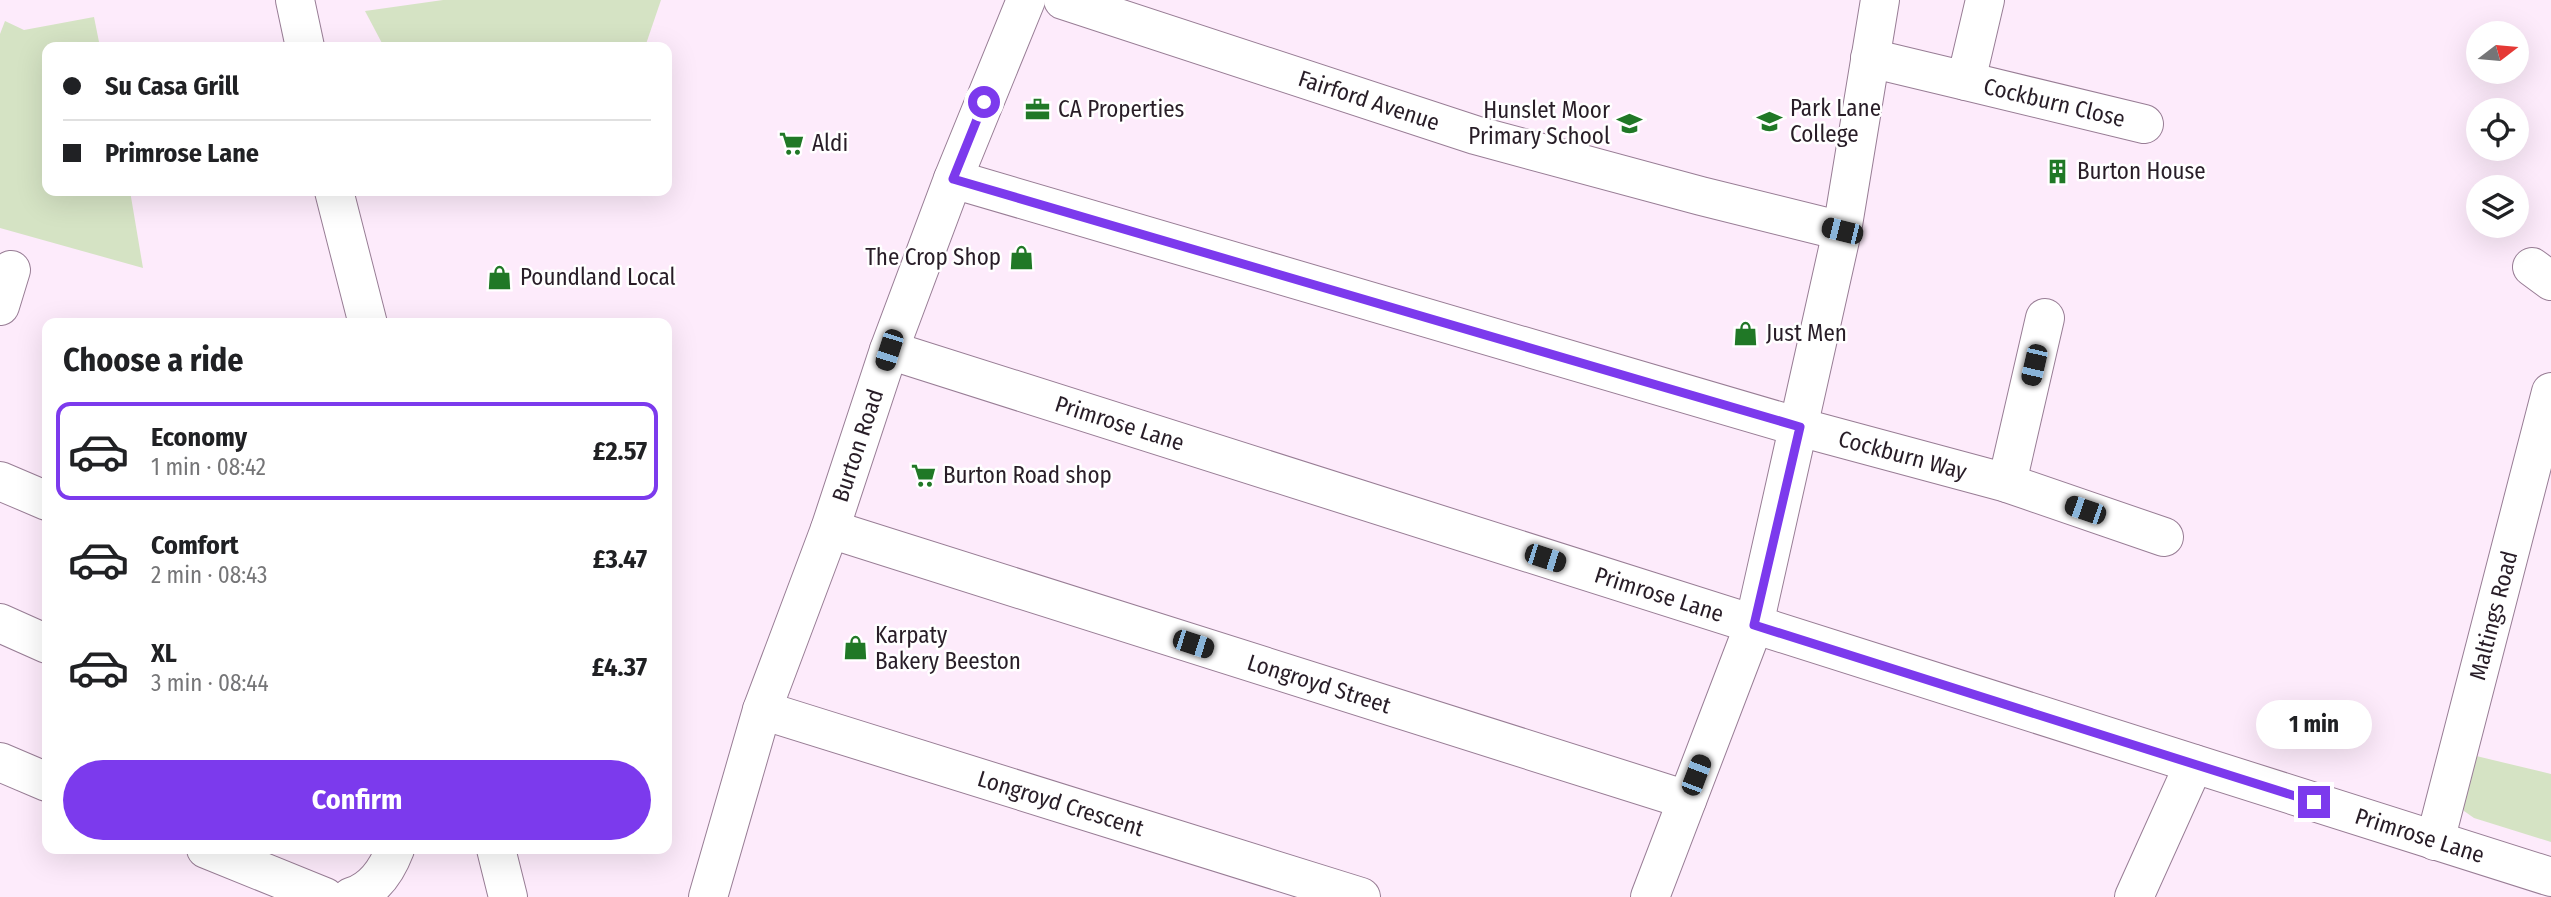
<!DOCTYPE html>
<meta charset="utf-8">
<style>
:root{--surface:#fff;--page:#f2f2f2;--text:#202124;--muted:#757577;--line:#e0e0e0;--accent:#7c3aed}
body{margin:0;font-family:"Fira Sans Condensed",sans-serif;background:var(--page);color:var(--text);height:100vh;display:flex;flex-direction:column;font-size:26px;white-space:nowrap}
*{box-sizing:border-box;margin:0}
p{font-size:23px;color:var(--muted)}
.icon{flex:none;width:38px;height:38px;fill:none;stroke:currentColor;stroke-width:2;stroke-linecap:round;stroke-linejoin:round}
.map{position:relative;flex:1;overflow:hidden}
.drawer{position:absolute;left:42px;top:318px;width:630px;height:536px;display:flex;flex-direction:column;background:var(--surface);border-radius:14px;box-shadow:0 7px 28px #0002}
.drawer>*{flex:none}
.hud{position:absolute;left:42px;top:42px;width:630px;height:154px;border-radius:14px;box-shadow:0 7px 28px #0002;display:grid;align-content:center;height:154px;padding:0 21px;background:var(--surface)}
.needle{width:46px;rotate:74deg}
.controls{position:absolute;left:2466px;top:21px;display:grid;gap:14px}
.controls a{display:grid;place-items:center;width:63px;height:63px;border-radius:50%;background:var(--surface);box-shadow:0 7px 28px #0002;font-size:35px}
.end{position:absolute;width:32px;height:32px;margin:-16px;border:9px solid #7c3aed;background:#fff;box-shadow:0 0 0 4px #fff}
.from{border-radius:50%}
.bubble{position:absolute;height:49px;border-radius:24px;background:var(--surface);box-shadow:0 7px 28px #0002;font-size:23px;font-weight:700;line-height:49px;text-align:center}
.car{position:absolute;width:21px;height:42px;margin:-21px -10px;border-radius:9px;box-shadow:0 0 5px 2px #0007;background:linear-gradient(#222 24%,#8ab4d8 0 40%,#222 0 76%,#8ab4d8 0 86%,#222 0)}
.hud b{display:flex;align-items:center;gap:24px;height:66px;font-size:26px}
.hud b+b{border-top:2px solid var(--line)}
.hud i{width:18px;height:18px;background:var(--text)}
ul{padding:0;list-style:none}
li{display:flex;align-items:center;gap:21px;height:98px;margin:0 14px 10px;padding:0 7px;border:4px solid transparent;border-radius:14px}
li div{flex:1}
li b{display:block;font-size:26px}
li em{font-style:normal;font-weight:700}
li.current{border-color:var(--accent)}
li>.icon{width:63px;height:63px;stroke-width:1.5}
h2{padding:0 21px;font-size:32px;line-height:84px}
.button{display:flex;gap:14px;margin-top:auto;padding:14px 21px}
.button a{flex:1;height:80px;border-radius:42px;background:var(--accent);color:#fff;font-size:28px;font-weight:700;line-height:80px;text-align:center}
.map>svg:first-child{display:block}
.green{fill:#d5e3c4}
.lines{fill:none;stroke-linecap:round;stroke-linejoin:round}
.minor-casing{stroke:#987d95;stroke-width:40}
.minor{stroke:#fff;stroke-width:38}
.route{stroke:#7c3aed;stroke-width:9}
.labels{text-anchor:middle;stroke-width:5;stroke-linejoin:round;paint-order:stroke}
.street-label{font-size:23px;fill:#281d27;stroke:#fff}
.poi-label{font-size:23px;fill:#281d27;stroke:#fff;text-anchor:start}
</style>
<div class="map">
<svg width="2551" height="897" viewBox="0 0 2551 897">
<rect width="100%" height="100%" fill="#fdebfb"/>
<g class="green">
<polygon points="443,0 661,0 645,47 384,47 365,11"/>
<polygon points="94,17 100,47 47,47 47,191 130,191 143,268 0,228 0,34 5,21 24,30"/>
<polygon points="2468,754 2551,774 2551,842 2474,818 2464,811 2460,803"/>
</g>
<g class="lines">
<defs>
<g id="minor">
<polyline points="295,0 305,47"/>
<path id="s1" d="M1063,0L1475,135L1701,196L1842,231"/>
<polyline points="1870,58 1966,81 1985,0"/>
<path id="s2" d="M1966,81L2144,124"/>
<path id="s3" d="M953,179L1799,427L2007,483L2164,537"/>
<polyline points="334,191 368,324"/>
<polyline points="2532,267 2551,281"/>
<polyline points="0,306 11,270"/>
<path id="s4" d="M889,350L2551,877"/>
<polyline points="0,481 47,501"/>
<polyline points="2007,483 2045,318"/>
<path id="s5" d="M830,529L1687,800"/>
<polyline points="0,623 47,644"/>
<path id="s6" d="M762,710L1361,897"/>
<polyline points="0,762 47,782"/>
<path id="s7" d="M2435,841L2551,392"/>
<polyline points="206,849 325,897"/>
<polyline points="496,849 508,897"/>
<path d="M351,897C374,890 387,870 395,849"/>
<path id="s8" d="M708,897L762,710L830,529L889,350L953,179L1026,0"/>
<polyline points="1650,897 1754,625 1842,231 1880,0"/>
<polyline points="2134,897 2194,764"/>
</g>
</defs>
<use href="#minor" class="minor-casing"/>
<use href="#minor" class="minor"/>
</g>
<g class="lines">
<polyline class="route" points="984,102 953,179 1800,427 1754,625 2314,802"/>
</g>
<defs>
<symbol id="office-bare" viewBox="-9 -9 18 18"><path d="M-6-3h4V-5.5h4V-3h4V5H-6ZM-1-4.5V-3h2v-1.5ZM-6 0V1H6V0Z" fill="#207826" stroke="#fff" stroke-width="2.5" paint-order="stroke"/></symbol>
<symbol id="university-bare" viewBox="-9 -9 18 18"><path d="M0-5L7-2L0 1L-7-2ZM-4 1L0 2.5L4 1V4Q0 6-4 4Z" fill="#207826" stroke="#fff" stroke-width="2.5" paint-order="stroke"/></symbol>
<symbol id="school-bare" viewBox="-9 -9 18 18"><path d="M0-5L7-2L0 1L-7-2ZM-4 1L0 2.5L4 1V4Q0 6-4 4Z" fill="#207826" stroke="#fff" stroke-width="2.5" paint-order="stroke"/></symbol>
<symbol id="supermarket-bare" viewBox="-9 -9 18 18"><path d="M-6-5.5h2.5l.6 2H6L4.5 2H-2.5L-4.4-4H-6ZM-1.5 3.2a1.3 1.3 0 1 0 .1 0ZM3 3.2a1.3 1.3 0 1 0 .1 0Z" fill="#207826" stroke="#fff" stroke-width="2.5" paint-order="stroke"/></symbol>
<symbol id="building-bare" viewBox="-9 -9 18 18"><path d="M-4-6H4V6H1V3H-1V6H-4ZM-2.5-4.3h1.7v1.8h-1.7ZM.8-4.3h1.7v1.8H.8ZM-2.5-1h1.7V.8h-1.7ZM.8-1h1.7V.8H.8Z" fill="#207826" stroke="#fff" stroke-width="2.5" paint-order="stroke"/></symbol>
<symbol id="shop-bare" viewBox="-9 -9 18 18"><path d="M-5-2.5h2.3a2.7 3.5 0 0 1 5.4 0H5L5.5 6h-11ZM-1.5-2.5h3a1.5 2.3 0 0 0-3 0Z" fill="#207826" stroke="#fff" stroke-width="2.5" paint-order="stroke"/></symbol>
</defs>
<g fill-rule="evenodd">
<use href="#office-bare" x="1020" y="92" width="35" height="35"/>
<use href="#university-bare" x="1752" y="104" width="35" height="35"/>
<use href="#school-bare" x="1612" y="106" width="35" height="35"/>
<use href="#supermarket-bare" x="774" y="126" width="35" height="35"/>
<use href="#building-bare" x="2040" y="154" width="35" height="35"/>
<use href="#shop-bare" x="1004" y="240" width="35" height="35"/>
<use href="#shop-bare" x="482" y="260" width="35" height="35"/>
<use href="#shop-bare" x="1728" y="316" width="35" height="35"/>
<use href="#supermarket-bare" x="906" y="458" width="35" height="35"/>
<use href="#shop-bare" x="838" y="630" width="35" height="35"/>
</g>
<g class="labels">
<g class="street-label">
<text dy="8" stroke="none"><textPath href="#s1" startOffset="322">Fairford Avenue</textPath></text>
<text dy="8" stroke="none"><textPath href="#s2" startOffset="91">Cockburn Close</textPath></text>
<text dy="8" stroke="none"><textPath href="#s4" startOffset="242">Primrose Lane</textPath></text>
<text dy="8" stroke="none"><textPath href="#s8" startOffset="476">Burton Road</textPath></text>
<text dy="8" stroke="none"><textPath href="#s3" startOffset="989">Cockburn Way</textPath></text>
<text dy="8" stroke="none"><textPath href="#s4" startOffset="808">Primrose Lane</textPath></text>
<text dy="8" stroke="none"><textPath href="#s7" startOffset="233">Maltings Road</textPath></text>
<text dy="8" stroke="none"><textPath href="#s5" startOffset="513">Longroyd Street</textPath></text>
<text dy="8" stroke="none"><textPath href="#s6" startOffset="313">Longroyd Crescent</textPath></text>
<text dy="8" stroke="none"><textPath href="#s4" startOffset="1606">Primrose Lane</textPath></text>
</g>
<g class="poi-label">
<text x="1790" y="116">Park Lane<tspan x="1790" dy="26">College</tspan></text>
<text x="1058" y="117">CA Properties</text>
<text x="1610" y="118" text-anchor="end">Hunslet Moor<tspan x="1610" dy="26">Primary School</tspan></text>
<text x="812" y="151">Aldi</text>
<text x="2077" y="179">Burton House</text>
<text x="1001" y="265" text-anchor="end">The Crop Shop</text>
<text x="520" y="285">Poundland Local</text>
<text x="1766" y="341">Just Men</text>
<text x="943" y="483">Burton Road shop</text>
<text x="875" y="643">Karpaty<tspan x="875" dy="26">Bakery Beeston</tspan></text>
</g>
</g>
</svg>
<div class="controls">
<a><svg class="needle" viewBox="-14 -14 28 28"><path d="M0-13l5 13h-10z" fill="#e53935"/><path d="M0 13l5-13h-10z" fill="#757577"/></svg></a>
<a><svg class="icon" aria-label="locate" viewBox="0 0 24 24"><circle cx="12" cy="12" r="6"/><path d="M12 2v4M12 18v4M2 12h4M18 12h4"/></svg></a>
<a><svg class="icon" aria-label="layers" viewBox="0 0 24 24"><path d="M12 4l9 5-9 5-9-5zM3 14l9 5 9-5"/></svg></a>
</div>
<i class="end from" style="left:984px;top:102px"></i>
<i class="end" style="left:2314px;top:802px"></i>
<div class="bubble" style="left:2256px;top:700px;width:116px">1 min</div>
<i class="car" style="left:1842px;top:231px;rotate:284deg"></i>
<i class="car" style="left:889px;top:350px;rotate:198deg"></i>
<i class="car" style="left:2034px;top:365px;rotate:193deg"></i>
<i class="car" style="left:2085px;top:510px;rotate:289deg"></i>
<i class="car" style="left:1545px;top:558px;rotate:108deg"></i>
<i class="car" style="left:1193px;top:644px;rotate:108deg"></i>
<i class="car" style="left:1696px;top:775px;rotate:21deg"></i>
<div class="hud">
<b><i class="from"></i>Su Casa Grill</b>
<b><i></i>Primrose Lane</b>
</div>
<section class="drawer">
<h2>Choose a ride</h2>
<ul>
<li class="current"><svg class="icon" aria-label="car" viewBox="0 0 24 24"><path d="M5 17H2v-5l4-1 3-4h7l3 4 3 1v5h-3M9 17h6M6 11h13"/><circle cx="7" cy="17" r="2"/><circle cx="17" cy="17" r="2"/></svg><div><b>Economy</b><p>1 min · 08:42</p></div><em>£2.57</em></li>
<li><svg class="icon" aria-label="car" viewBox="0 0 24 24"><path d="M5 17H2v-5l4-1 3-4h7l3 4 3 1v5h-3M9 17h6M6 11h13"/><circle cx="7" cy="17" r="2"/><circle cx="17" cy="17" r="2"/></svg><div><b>Comfort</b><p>2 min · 08:43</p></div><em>£3.47</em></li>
<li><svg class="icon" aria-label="car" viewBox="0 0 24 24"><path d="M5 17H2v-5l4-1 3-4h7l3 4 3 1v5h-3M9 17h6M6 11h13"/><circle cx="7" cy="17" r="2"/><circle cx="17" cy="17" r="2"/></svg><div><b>XL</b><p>3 min · 08:44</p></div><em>£4.37</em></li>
</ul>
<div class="button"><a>Confirm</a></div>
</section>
</div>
